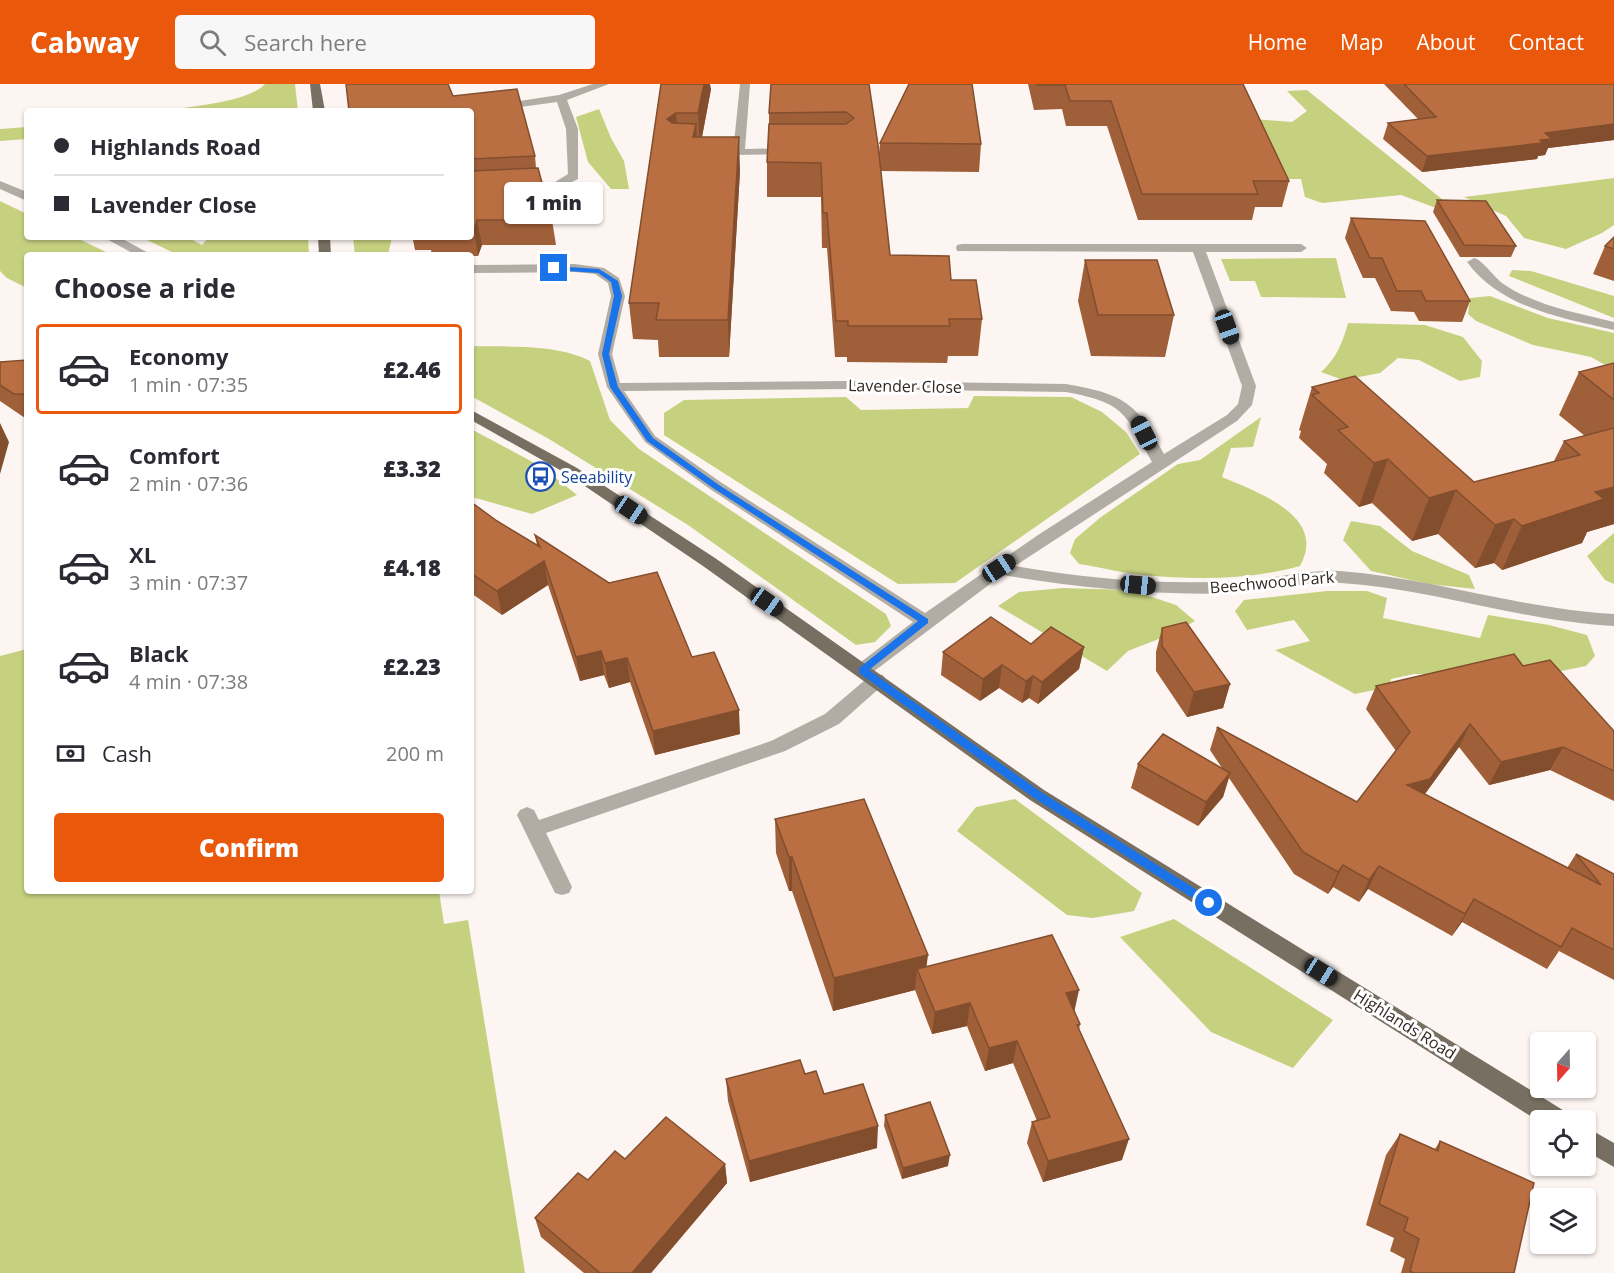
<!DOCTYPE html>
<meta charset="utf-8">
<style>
:root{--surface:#fff;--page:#f7f7f7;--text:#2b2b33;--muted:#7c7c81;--line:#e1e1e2;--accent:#ea580c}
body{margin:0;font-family:"Open Sans",sans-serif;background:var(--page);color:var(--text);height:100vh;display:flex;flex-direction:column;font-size:22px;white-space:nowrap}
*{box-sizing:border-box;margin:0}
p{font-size:20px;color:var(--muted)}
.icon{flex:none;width:33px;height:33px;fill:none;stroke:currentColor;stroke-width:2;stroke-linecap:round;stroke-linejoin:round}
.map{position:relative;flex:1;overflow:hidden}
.sheet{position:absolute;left:24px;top:168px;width:450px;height:642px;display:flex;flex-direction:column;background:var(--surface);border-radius:6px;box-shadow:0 2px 4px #0004}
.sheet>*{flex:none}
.top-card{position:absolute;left:24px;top:24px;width:450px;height:132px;border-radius:6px;box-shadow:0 2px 4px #0004;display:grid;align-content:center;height:132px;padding:0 30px;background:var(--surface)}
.needle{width:39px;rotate:200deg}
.fabs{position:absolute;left:1530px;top:948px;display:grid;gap:12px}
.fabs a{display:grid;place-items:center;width:66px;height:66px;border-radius:6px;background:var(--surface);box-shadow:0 2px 4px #0004;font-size:30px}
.end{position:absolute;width:27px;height:27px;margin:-14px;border:8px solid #1a73e8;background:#fff;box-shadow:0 0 0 3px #fff}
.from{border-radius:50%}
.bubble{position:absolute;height:42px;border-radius:6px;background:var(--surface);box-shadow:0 2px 4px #0004;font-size:20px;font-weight:800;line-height:42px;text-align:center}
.car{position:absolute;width:18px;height:36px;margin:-18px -9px;border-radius:8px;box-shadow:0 0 4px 2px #0007;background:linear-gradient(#222 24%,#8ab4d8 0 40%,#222 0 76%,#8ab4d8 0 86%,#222 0)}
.top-card b{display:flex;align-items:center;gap:21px;height:57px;font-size:22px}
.top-card b+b{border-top:2px solid var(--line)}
.top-card i{width:15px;height:15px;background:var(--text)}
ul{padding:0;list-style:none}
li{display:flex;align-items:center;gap:18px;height:90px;margin:0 12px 9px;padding:0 18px;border:3px solid transparent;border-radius:6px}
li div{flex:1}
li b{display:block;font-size:22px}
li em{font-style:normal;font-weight:800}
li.selected{border-color:var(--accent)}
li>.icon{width:54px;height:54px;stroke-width:1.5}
h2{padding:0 30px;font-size:27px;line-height:72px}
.pay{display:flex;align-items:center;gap:15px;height:66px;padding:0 30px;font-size:22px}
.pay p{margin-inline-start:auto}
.button{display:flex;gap:12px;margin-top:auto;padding:12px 30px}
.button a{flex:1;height:69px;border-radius:6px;background:var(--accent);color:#fff;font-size:24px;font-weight:800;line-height:69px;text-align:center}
header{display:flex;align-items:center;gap:36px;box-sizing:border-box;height:84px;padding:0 30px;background:var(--accent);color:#fff}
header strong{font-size:28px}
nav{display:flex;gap:33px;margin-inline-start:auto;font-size:21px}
.search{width:420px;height:54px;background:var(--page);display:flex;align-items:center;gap:15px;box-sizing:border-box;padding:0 21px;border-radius:6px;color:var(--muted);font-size:22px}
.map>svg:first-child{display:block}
.green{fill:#c6d180}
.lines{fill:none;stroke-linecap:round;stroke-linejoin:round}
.minor{fill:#b1ada5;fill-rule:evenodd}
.major{fill:#777062;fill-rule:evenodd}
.wall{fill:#9f5f39}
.shaded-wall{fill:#824e2e}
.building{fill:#b96f42;stroke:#824e2e;stroke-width:1.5}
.route{fill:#1a73e8}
.labels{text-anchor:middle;stroke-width:6;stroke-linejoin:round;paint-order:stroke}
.street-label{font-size:16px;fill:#302925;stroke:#fff}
.transit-label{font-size:16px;fill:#164399;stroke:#fff;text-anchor:start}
</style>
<header>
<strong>Cabway</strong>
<div class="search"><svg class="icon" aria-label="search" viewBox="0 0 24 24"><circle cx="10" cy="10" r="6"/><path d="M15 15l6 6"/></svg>Search here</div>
<nav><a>Home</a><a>Map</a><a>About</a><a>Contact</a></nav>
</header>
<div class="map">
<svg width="1614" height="1189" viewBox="0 0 1614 1189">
<rect width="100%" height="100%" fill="#fdf5f1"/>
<g class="green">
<path d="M265,0H295L298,27H160C186,23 248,19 265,0Z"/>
<polygon points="1307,6 1443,116 1436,124 1401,111 1322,119 1305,113 1301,95 1243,95 1242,34 1292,38 1307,27 1287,7"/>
<polygon points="599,25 611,54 624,77 629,105 611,105 588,78 576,33"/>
<polygon points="27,43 27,55 0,57 0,45"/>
<polygon points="1614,94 1614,141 1602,149 1566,165 1524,154 1506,132 1464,113"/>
<polygon points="0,117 27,130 27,153 75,153 112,171 27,171 27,204 7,194 0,187"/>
<polygon points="141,153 187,153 202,161 209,153 308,153 309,171 178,171"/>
<polygon points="353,153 392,153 388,171 355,171"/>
<polygon points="1336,174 1346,214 1261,213 1255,197 1230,197 1221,175"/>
<polygon points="1512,186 1531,187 1614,212 1614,234 1509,192"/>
<polygon points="1490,212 1548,234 1614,249 1614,286 1591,273 1533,261 1476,237 1468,230 1470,214"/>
<path d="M1348,239L1425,241L1463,253L1482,277L1480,293L1460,297L1419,276L1398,274L1380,289L1343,296L1321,288C1336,275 1343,258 1348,239Z"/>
<path d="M471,262C506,263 559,260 590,277L610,336L639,365L886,530L891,542L875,558L856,561L688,441L549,355L471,312Z"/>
<polygon points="974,312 1071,313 1102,328 1126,348 1140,370 955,499 898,500 664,351 664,329 684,316 846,313 861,326 968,324"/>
<path d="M1261,333L1253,363L1231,364L1222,393C1257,408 1328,432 1300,482C1249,496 1195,496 1143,491C1122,489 1100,483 1079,480L1070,469L1075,455L1101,433L1178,380L1200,376Z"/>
<polygon points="471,345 542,383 577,411 532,430 472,413"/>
<polygon points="1351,437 1380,442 1412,467 1469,491 1475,505 1429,500 1371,487 1343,456"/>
<polygon points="1614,449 1614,500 1605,496 1587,472"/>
<polygon points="1063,504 1131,506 1176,521 1195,537 1174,549 1128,567 1107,587 998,522 1019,508"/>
<polygon points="1327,507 1367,507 1387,514 1383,534 1480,554 1488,531 1549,541 1587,551 1595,572 1586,582 1537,592 1414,590 1391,595 1389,603 1355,610 1275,566 1310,557 1294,536 1247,546 1235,527 1244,516"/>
<polygon points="27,565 27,807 439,807 444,840 468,836 525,1189 0,1189 0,572"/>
<polygon points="1015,715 1142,809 1134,827 1093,834 1067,831 957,747 976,723"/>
<polygon points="1174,835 1333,936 1293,984 1211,948 1120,853"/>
</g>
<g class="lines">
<g class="minor">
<polygon points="593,0 609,0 567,16 578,45 578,95 558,105 471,110 471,102 555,98 568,90 566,45 557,18 471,30 471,27 465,27 467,25 559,11"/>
<polygon points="740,0 750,0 745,65 791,64 797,68 795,70 735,71 733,69"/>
<polygon points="0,97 27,108 27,117 0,105"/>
<polygon points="103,153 119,153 152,171 136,171"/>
<path d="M962,160H1301L1307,164L1301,168H1206L1256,302L1252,321L1237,337L1015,482C1088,495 1162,501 1236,497C1271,496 1305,485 1340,487C1433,494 1520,525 1614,530V542C1520,537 1433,505 1341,499C1306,496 1271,507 1237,509C1158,512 1079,504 1002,491L869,591L863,592L857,591L854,586L857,581L913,538L710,405L645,358L607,303L598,270L611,212L608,199L595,190L575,188L471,189V181L575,180L604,184L619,194L625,212L612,270L620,299L848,297L1066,300C1123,310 1137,318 1164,370L1227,331L1238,320L1242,302L1193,168L957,167L956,164L957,161ZM848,305L1066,308C1125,319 1125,329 1152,378L1038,451L925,529L722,399L655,352L624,307Z"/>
<path d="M1474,174C1483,176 1495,195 1505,201C1537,222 1577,229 1614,238V246C1562,234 1501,224 1467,178Z"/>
<polygon points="877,590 883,591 886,596 883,601 839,640 785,667 546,749 572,803 569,809 562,811 555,809 517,731 520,726 527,723 534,726 539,736 771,657 825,630 871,591"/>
</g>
<g class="major">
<polygon points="310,0 320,0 325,27 313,27"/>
<polygon points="318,153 330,153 331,171 319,171"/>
<polygon points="471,326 577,384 715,474 1044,706 1566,1028 1569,1036 1540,1038 1030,716 703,482 567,390 471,336"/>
<polygon points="1586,1043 1614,1059 1614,1083 1586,1067"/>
</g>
</g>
<g class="wall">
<polygon points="661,0 711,5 702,53 740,87 729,273 659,273 658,256 633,255 629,219"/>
<polygon points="869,0 879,70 880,59 981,60 979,88 881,87 890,171 951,196 982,235 978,272 948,272 947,279 847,278 847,273 835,273 827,164 822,164 821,113 767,113 767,78 769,40 769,29"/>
<polygon points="1028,0 1243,0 1289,97 1282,123 1255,123 1252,136 1138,136 1107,42 1066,42 1062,25 1034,26"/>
<polygon points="1384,0 1614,0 1614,56 1548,64 1545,71 1538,72 1537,75 1422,88 1383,55 1388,39 1418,35"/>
<polygon points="453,12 535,72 536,84 552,136 556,161 482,161 478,172 471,172 471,171 432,171 431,166 415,166 413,156 410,156 409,153 471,153 471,27"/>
<polygon points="1437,116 1516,162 1511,173 1460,173 1433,128"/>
<polygon points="1351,134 1470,217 1462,238 1419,237 1414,228 1391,227 1375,194 1363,194 1345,154"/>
<polygon points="1614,153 1614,197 1593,190 1605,162"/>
<polygon points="1085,176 1174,231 1165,273 1091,272 1078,217"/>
<polygon points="27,276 27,334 25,334 0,317 0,278"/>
<polygon points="1614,279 1614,440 1587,448 1582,459 1502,486 1494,479 1475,484 1438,450 1412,457 1372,419 1359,423 1324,389 1327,380 1299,354 1301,347 1299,346 1312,303 1474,398 1554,377 1564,357 1585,352 1559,331 1579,288"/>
<polygon points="471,418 497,437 537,462 535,451 692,573 740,650 655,671 630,598 609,604 604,591 580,597 548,501 502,531 471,509"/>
<polygon points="1162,544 1230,600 1223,624 1187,633 1156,587 1156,568"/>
<polygon points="1031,560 1084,563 1079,585 1038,620 1029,614 1022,619 999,604 980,617 941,591 943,568"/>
<polygon points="1523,582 1614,647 1614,717 1550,686 1489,701 1459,663 1425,710 1567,784 1576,770 1614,790 1614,896 1559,867 1547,885 1462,838 1452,852 1368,805 1359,818 1333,803 1328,810 1294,790 1229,694 1223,713 1198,742 1131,704 1138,680 1222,684 1210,666 1217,643 1357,718 1396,667 1366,625 1376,602"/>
<polygon points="775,735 927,882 1074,927 1080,940 1079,946 1122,1076 1043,1098 1027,1059 1032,1038 1037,1037 1013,979 985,987 967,942 932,950 915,906 833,927 792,807 789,807 776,769"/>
<polygon points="805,990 877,1064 750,1098 728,1017 726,995"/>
<polygon points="885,1031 948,1082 902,1095 884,1042"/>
<polygon points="1400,1050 1435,1065 1440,1057 1514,1189 1401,1189 1405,1175 1390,1167 1394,1154 1366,1141 1386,1071"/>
<polygon points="625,1075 725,1080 727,1099 651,1189 584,1189 541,1153 535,1134 588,1096"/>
</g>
<g class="shaded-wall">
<polygon points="704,0 710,0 711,5 700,63 698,29"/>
<polygon points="676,29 678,63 667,35"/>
<polygon points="696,40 698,73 693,53"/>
<polygon points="1614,40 1614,56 1548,64 1545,71 1538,72 1537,75 1422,88 1427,72 1545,49"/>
<polygon points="739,53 740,87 729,273 728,236"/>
<polygon points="477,136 482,161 478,172 474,147"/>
<polygon points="0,339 9,358 0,390"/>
<polygon points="1388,375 1372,419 1359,423 1374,379"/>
<polygon points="1614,403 1614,440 1587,448 1582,459 1502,486 1522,442 1595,408"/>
<polygon points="1456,406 1438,450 1412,457 1429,414"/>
<polygon points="1514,435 1494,479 1475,484 1495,441"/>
<polygon points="544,477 548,501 502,531 497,507"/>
<polygon points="1084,563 1079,585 1038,620 1042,598"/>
<polygon points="601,567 604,591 580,597 576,573"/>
<polygon points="627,574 630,598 609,604 605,579"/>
<polygon points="1002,581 999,604 980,617 983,595"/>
<polygon points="1033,592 1029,614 1022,619 1026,597"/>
<polygon points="1230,600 1223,624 1187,633 1194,608"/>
<polygon points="739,626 740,650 655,671 653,647"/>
<polygon points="1470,640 1459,663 1419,718 1407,701"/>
<polygon points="1563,663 1550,686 1489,701 1501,678"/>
<polygon points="1230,689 1223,713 1198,742 1206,718"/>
<rect x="789" y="773" width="3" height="34"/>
<polygon points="1343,781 1333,803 1328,810 1338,788"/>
<polygon points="1379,782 1368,805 1359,818 1369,796"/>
<polygon points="1474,815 1462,838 1452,852 1465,830"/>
<polygon points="928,871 924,902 917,885 915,906 833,927 834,894"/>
<polygon points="1079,906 1074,929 1066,909"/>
<polygon points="970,919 967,942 932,950 935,928"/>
<polygon points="1017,957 1013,979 985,987 989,964"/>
<polygon points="878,1042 877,1064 750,1098 749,1077"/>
<polygon points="1129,1055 1122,1076 1043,1098 1048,1077"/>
<polygon points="950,1071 948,1082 902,1095 903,1084"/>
<polygon points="725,1080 727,1099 651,1189 632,1189"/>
</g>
<g class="building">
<polygon points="346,0 448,0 453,12 517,5 535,72 471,75 471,27 349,27"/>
<polygon points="661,0 704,0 698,29 676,29 667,35 672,39 696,40 693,53 739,53 728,236 656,236 659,219 629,219"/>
<polygon points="771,0 869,0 878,61 890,171 949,172 951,196 976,196 982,235 949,235 950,242 848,242 848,237 836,237 827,129 823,129 821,79 767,78 769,40 846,40 854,34 846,28 769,29"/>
<polygon points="909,0 972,0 981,60 880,59"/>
<polygon points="1037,0 1243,0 1289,97 1253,97 1258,110 1142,110 1111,17 1070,17 1065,1 1037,1"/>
<polygon points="1404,0 1614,0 1614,40 1545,49 1552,55 1540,56 1543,59 1427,72 1388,39 1436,33"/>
<polygon points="538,84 552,136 477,136 474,147 471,147 471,87"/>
<polygon points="1437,116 1486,117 1516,162 1464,161"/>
<polygon points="1351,134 1425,137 1470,217 1426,217 1421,207 1397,207 1382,174 1370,174"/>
<polygon points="1614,153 1614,165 1605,162"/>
<polygon points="1085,176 1157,176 1174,231 1098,231"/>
<polygon points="27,276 27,310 14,310 0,301 0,278"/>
<polygon points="1614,279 1614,316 1579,288"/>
<polygon points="1355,292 1474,398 1580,371 1564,357 1614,344 1614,403 1595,408 1604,415 1522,442 1514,435 1495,441 1456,406 1429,414 1388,375 1374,379 1338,346 1348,343 1312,311 1319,309 1312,303"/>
<polygon points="471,418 497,437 540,463 535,451 609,499 657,488 692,573 714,568 739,626 653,647 627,574 605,579 601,567 576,573 544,477 497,507 471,489"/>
<polygon points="991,533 1031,560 1051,543 1084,563 1042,598 1033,592 1026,597 1002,581 983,595 943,568"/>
<polygon points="1186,538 1230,600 1194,608 1162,562 1162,544"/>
<polygon points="1514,570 1523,582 1550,576 1614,647 1614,687 1563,663 1501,678 1470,640 1430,695 1407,701 1601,801 1576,770 1614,790 1614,866 1572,844 1561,863 1474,815 1465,830 1379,782 1369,796 1343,781 1338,788 1303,768 1217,643 1357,718 1410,648 1376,602"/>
<polygon points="1163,650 1230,689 1206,718 1138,680"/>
<polygon points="864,715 928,871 834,894 792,773 789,773 775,735"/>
<polygon points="1052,851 1079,906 1066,909 1080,940 1077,941 1129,1055 1048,1077 1032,1038 1050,1033 1017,957 989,964 970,919 935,928 917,885"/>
<polygon points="800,976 805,990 816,987 824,1010 863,1000 878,1042 749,1077 726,995"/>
<polygon points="930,1018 950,1071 903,1084 885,1031"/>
<polygon points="666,1033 725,1080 632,1189 600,1189 535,1134 578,1089 588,1096 615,1067 625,1075"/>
<polygon points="1400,1050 1438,1067 1440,1057 1534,1099 1514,1189 1414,1189 1410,1187 1419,1155 1404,1147 1408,1134 1379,1120"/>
</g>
<polygon class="route" points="554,182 599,185 618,197 622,212 609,270 618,303 653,354 719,401 928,535 928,539 869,586 1041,708 1213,816 1213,822 1205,822 1034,714 859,589 859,584 918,537 713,404 647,357 610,303 602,270 614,212 611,198 598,189 552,186"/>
<defs>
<symbol id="bus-ring" viewBox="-11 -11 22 22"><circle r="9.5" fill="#fff" stroke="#1a4fb4" stroke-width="1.5"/><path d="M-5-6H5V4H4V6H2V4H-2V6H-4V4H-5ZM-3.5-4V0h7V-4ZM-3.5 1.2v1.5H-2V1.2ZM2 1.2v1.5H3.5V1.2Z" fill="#1a4fb4"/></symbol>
</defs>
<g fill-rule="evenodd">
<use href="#bus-ring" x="524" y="376" width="33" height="33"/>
</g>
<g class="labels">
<g class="street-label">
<text transform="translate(905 302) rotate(1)" y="6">Lavender Close</text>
<text transform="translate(1272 498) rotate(-5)" y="6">Beechwood Park</text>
<text transform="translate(1405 940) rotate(32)" y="6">Highlands Road</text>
</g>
<g class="transit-label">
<text x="561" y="399">Seeability</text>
</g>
</g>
</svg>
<div class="fabs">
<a><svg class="needle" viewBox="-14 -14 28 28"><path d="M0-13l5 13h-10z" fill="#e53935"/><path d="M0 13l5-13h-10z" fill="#7c7c81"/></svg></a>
<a><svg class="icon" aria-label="locate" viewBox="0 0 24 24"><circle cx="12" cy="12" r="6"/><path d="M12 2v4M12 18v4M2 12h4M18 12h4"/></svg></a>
<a><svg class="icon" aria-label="layers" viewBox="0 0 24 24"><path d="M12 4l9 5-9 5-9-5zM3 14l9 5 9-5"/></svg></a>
</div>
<i class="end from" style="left:1209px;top:819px"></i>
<i class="end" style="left:554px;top:184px"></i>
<div class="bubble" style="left:504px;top:98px;width:99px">1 min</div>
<i class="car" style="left:1227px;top:243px;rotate:160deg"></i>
<i class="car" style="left:1144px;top:349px;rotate:333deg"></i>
<i class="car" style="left:631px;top:426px;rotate:124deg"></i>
<i class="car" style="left:999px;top:484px;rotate:57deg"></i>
<i class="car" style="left:1138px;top:501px;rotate:96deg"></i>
<i class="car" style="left:767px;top:518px;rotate:125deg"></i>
<i class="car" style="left:1321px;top:888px;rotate:122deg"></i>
<div class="top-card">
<b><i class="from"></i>Highlands Road</b>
<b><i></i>Lavender Close</b>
</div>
<section class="sheet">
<h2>Choose a ride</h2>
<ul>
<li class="selected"><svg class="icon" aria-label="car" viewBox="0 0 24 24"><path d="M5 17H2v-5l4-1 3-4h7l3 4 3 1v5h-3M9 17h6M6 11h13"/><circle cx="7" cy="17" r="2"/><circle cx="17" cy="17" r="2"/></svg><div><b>Economy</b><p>1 min · 07:35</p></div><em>£2.46</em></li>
<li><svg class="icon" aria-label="car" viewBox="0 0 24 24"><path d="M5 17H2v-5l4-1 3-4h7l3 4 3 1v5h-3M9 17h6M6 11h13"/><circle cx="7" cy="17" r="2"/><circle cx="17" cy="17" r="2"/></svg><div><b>Comfort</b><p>2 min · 07:36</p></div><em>£3.32</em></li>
<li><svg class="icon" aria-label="car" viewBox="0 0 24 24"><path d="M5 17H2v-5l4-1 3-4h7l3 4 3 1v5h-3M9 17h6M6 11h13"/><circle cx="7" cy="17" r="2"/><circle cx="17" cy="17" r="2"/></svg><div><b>XL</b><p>3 min · 07:37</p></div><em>£4.18</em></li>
<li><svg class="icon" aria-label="car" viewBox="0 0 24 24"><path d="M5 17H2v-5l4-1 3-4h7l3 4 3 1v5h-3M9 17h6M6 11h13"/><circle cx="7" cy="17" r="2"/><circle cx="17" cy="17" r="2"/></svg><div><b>Black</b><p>4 min · 07:38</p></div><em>£2.23</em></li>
</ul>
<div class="pay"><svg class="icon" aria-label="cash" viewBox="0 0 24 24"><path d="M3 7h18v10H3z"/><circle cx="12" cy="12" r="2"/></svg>Cash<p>200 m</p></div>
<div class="button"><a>Confirm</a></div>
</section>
</div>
